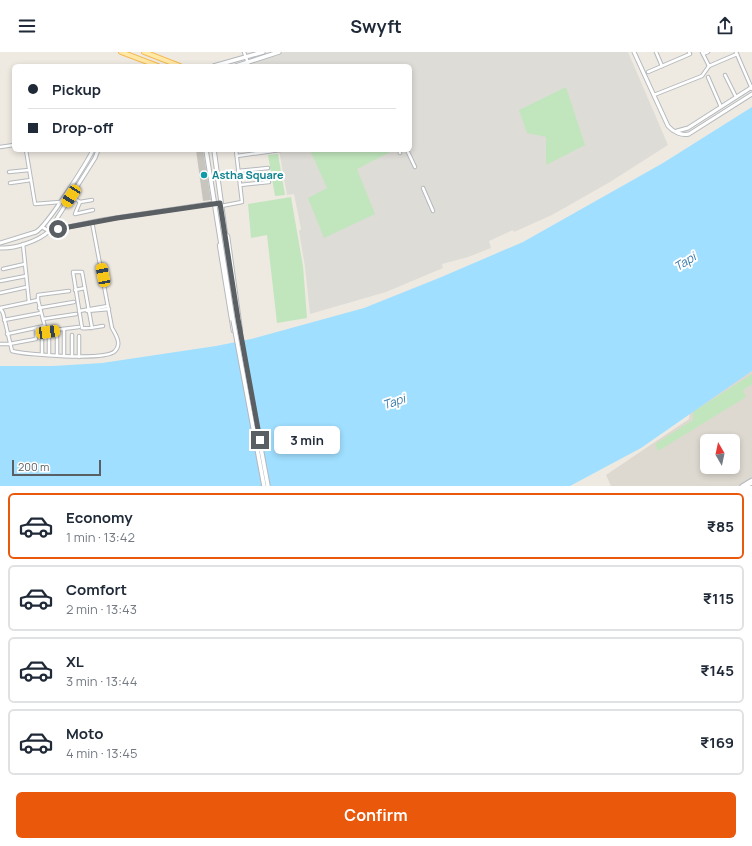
<!DOCTYPE html>
<meta charset="utf-8">
<style>
:root{--surface:#fff;--page:#f6f6f7;--text:#1f2937;--muted:#747a83;--line:#e0e1e3;--accent:#ea580c}
body{margin:0;font-family:Manrope,sans-serif;background:var(--page);color:var(--text);height:100vh;display:flex;flex-direction:column;font-size:15px;white-space:nowrap}
*{box-sizing:border-box;margin:0}
p{font-size:13px;color:var(--muted)}
.icon{flex:none;width:22px;height:22px;fill:none;stroke:currentColor;stroke-width:2;stroke-linecap:round;stroke-linejoin:round}
.map{position:relative;height:434px;overflow:hidden}
.panel{display:flex;flex-direction:column;background:var(--surface);flex:1}
.panel>*{flex:none}
.hud{position:absolute;left:12px;top:12px;width:400px;height:88px;border-radius:6px;box-shadow:0 2px 6px #0003;display:grid;align-content:center;height:88px;padding:0 16px;background:var(--surface)}
.needle{width:26px;rotate:351deg}
.controls{position:absolute;left:700px;top:382px;display:grid;gap:8px}
.controls a{display:grid;place-items:center;width:40px;height:40px;border-radius:6px;background:var(--surface);box-shadow:0 2px 6px #0003;font-size:20px}
.scale{position:absolute;left:12px;bottom:10px;width:89px;box-sizing:border-box;padding-left:4px;border:2px solid #5a5f63;border-top:0;font-size:11px;line-height:14px;white-space:nowrap;color:#5a5f63;-webkit-text-stroke:3px #fff;paint-order:stroke}
.end{position:absolute;width:18px;height:18px;margin:-9px;border:5px solid #5a5f63;background:#fff;box-shadow:0 0 0 2px #fff}
.from{border-radius:50%}
.bubble{position:absolute;height:28px;border-radius:6px;background:var(--surface);box-shadow:0 2px 6px #0003;font-size:13px;font-weight:700;line-height:28px;text-align:center}
.car{position:absolute;width:12px;height:24px;margin:-12px -6px;border-radius:5px;box-shadow:0 0 3px 1px #0007;background:linear-gradient(#f5c518 24%,#345 0 40%,#f5c518 0 76%,#345 0 86%,#f5c518 0)}
.hud b{display:flex;align-items:center;gap:14px;height:38px;font-size:15px}
.hud b+b{border-top:1px solid var(--line)}
.hud i{width:10px;height:10px;background:var(--text)}
ul{padding:7px 0 0;list-style:none}
li{display:flex;align-items:center;gap:12px;height:66px;margin:0 8px 6px;padding:0 8px;border:2px solid var(--line);border-radius:6px}
li div{flex:1}
li b{display:block;font-size:15px}
li em{font-style:normal;font-weight:700}
li.on{border-color:var(--accent)}
li>.icon{width:36px;height:36px;stroke-width:1.5}
.action{display:flex;gap:8px;margin-top:auto;padding:8px 16px}
.action a{flex:1;height:46px;border-radius:6px;background:var(--accent);color:#fff;font-size:16px;font-weight:700;line-height:46px;text-align:center}
header{display:flex;justify-content:space-between;align-items:center;height:52px;padding:0 16px;background:var(--surface);font-size:18px;font-weight:700}
.map>svg:first-child{display:block}
.industrial{fill:#dedcd6}
.education{fill:#ded9d0;fill-rule:evenodd}
.green{fill:#c1e6bd}
.water{fill:#a0dfff}
.building{fill:#c8c5bf}
.lines{fill:none;stroke-linecap:round;stroke-linejoin:round}
.minor-casing{stroke:#b5b9bd;stroke-width:4.5}
.tertiary-casing{stroke:#b5b9bd;stroke-width:5}
.secondary-casing{stroke:#b4b8bd;stroke-width:5.5}
.primary-casing{stroke:#f5b954;stroke-width:6}
.minor{stroke:#fff;stroke-width:2.5}
.tertiary{stroke:#fff;stroke-width:3}
.secondary{stroke:#fff;stroke-width:3.5}
.primary{stroke:#ffe8a5;stroke-width:4}
.secondary-bridge-casing{stroke:#b4b8bd;stroke-width:5.5;stroke-linecap:butt}
.secondary-bridge{stroke:#fff;stroke-width:3.5}
.route{stroke:#5a5f63;stroke-width:5}
.culture-dot{fill:#0f9aa8;stroke:#fff;stroke-width:1.5}
.labels{text-anchor:middle;stroke-width:4;stroke-linejoin:round;paint-order:stroke}
.culture-label{font-size:11px;font-weight:bold;fill:#0d838f;stroke:#fff;text-anchor:start}
.water-label{font-size:12px;font-style:italic;fill:#397aab;stroke:#fff}
</style>
<header><svg class="icon" aria-label="menu" viewBox="0 0 24 24"><path d="M4 6h16M4 12h16M4 18h16"/></svg>Swyft<svg class="icon" aria-label="share" viewBox="0 0 24 24"><path d="M12 15V3M7 8l5-5 5 5M5 13v7h14v-7"/></svg></header>
<div class="map">
<svg width="752" height="434" viewBox="0 0 752 434">
<rect width="100%" height="100%" fill="#eeeae2"/>
<polygon class="industrial" points="284,0 628,0 668,93 610,130 552,163 514,180 513,178 489,189 491,196 468,205 442,212 443,216 386,240 310,262 305,215 299,179 301,177 294,142 287,143 279,98 410,98 410,14 253,14 254,11"/>
<path class="education" d="M752,319V430L746,434H611L606,423L689,367L690,359ZM707,389H733V415H707Z"/>
<g class="green">
<polygon points="566,35 585,93 546,113 546,85 527,81 519,58"/>
<polygon points="310,98 394,98 357,117 375,162 324,186 308,146 327,136"/>
<polygon points="278,102 285,143 275,144 268,103"/>
<polygon points="291,145 303,214 307,266 277,271 267,183 251,186 248,152"/>
<polygon points="752,322 752,332 743,338 746,345 658,399 655,392 693,368 693,360"/>
</g>
<polygon class="water" points="752,55 752,319 641,396 570,434 0,434 0,314 53,314 102,311 216,294 251,287 364,256 439,226 523,190 663,111"/>
<polygon class="building" points="196,98 203,98 211,148 203,149"/>
<g class="lines">
<defs>
<g id="minor">
<polyline points="244,0 248,11"/>
<polyline points="656,0 662,14"/>
<polyline points="702,0 709,14 737,2"/>
<polyline points="736,0 752,37"/>
<polyline points="703,2 708,0"/>
<polyline points="648,20 690,2 689,0"/>
<polyline points="725,23 736,45"/>
<polyline points="708,25 721,55"/>
<polyline points="654,43 702,24 709,14"/>
<polyline points="0,95 14,93"/>
<polyline points="26,98 35,152 60,150"/>
<polyline points="399,98 400,101"/>
<polyline points="407,98 415,115"/>
<polyline points="237,104 280,98"/>
<polyline points="238,119 268,116"/>
<polyline points="9,120 29,118"/>
<polyline points="10,131 31,128"/>
<polyline points="240,133 269,130"/>
<polyline points="423,136 433,159"/>
<polyline points="71,144 80,150 75,162 93,158"/>
<polyline points="80,150 92,148"/>
<polyline points="221,154 242,150 236,98"/>
<polyline points="219,193 233,279 241,279 228,184 226,182"/>
<polyline points="3,217 25,212"/>
<polyline points="0,229 26,224"/>
<polyline points="75,238 85,236"/>
<polyline points="0,241 27,235"/>
<polyline points="38,248 38,243 69,239"/>
<polyline points="29,250 38,248 46,279 79,275"/>
<path d="M0,256L3,261L12,299C25,303 107,309 115,299C122,292 116,283 112,276L92,170"/>
<polyline points="0,256 29,250 23,192"/>
<polyline points="39,256 74,250"/>
<polyline points="79,259 108,254"/>
<polyline points="87,259 109,257"/>
<polyline points="43,267 76,262"/>
<polyline points="4,268 41,261"/>
<path d="M92,276L82,220H73L82,276C89,277 96,275 103,274"/>
<polyline points="7,282 44,274"/>
<polyline points="0,292 9,292 36,287 36,276"/>
<polyline points="42,302 42,282"/>
<polyline points="49,303 49,284"/>
<polyline points="57,303 57,283"/>
<polyline points="64,304 64,277"/>
<polyline points="72,304 72,283"/>
<polyline points="79,305 79,284"/>
</g>
<g id="tertiary">
<path d="M634,0L668,74C673,80 682,84 689,82L752,42"/>
<polyline points="677,79 688,76 752,35"/>
<polyline points="42,175 49,179 102,168 215,151"/>
<path d="M0,191L36,180C47,174 86,112 93,98"/>
<path d="M0,196C14,197 39,189 49,179L95,106L98,98"/>
<polyline points="742,434 752,428"/>
<polyline points="746,434 752,431"/>
</g>
<g id="secondary">
<polyline points="214,14 263,0"/>
<polyline points="236,14 279,0"/>
<polyline points="206,98 233,268"/>
<polyline points="214,98 237,267"/>
</g>
<g id="primary">
<polyline points="121,0 158,14"/>
<polyline points="144,0 180,14"/>
</g>
</defs>
<use href="#minor" class="minor-casing"/>
<use href="#tertiary" class="tertiary-casing"/>
<use href="#secondary" class="secondary-casing"/>
<use href="#primary" class="primary-casing"/>
<use href="#minor" class="minor"/>
<use href="#tertiary" class="tertiary"/>
<use href="#secondary" class="secondary"/>
<use href="#primary" class="primary"/>
<defs>
<g id="secondary-bridge">
<polyline points="237,267 268,434"/>
<polyline points="233,268 264,434"/>
</g>
</defs>
<use href="#secondary-bridge" class="secondary-bridge-casing"/>
<use href="#secondary-bridge" class="secondary-bridge"/>
</g>
<g class="lines">
<polyline class="route" points="58,177 117,166 220,151 238,267 260,388"/>
</g>
<circle class="culture-dot" cx="204" cy="123" r="4"/>
<g class="labels">
<g class="culture-label">
<text x="212" y="127">Astha Square</text>
</g>
<g class="water-label">
<text transform="translate(685 210) rotate(-32)" y="4">Tapi</text>
<text transform="translate(394 350) rotate(-19)" y="4">Tapi</text>
</g>
</g>
</svg>
<div class="controls">
<a><svg class="needle" viewBox="-14 -14 28 28"><path d="M0-13l5 13h-10z" fill="#e53935"/><path d="M0 13l5-13h-10z" fill="#747a83"/></svg></a>
</div>
<div class="scale">200 m</div>
<i class="end from" style="left:58px;top:177px"></i>
<i class="end" style="left:260px;top:388px"></i>
<div class="bubble" style="left:274px;top:374px;width:66px">3 min</div>
<i class="car" style="left:71px;top:144px;rotate:213deg"></i>
<i class="car" style="left:103px;top:223px;rotate:349deg"></i>
<i class="car" style="left:48px;top:280px;rotate:82deg"></i>
<div class="hud">
<b><i class="from"></i>Pickup</b>
<b><i></i>Drop-off</b>
</div>
</div>
<section class="panel">
<ul>
<li class="on"><svg class="icon" aria-label="car" viewBox="0 0 24 24"><path d="M5 17H2v-5l4-1 3-4h7l3 4 3 1v5h-3M9 17h6M6 11h13"/><circle cx="7" cy="17" r="2"/><circle cx="17" cy="17" r="2"/></svg><div><b>Economy</b><p>1 min · 13:42</p></div><em>₹85</em></li>
<li><svg class="icon" aria-label="car" viewBox="0 0 24 24"><path d="M5 17H2v-5l4-1 3-4h7l3 4 3 1v5h-3M9 17h6M6 11h13"/><circle cx="7" cy="17" r="2"/><circle cx="17" cy="17" r="2"/></svg><div><b>Comfort</b><p>2 min · 13:43</p></div><em>₹115</em></li>
<li><svg class="icon" aria-label="car" viewBox="0 0 24 24"><path d="M5 17H2v-5l4-1 3-4h7l3 4 3 1v5h-3M9 17h6M6 11h13"/><circle cx="7" cy="17" r="2"/><circle cx="17" cy="17" r="2"/></svg><div><b>XL</b><p>3 min · 13:44</p></div><em>₹145</em></li>
<li><svg class="icon" aria-label="car" viewBox="0 0 24 24"><path d="M5 17H2v-5l4-1 3-4h7l3 4 3 1v5h-3M9 17h6M6 11h13"/><circle cx="7" cy="17" r="2"/><circle cx="17" cy="17" r="2"/></svg><div><b>Moto</b><p>4 min · 13:45</p></div><em>₹169</em></li>
</ul>
<div class="action"><a>Confirm</a></div>
</section>
